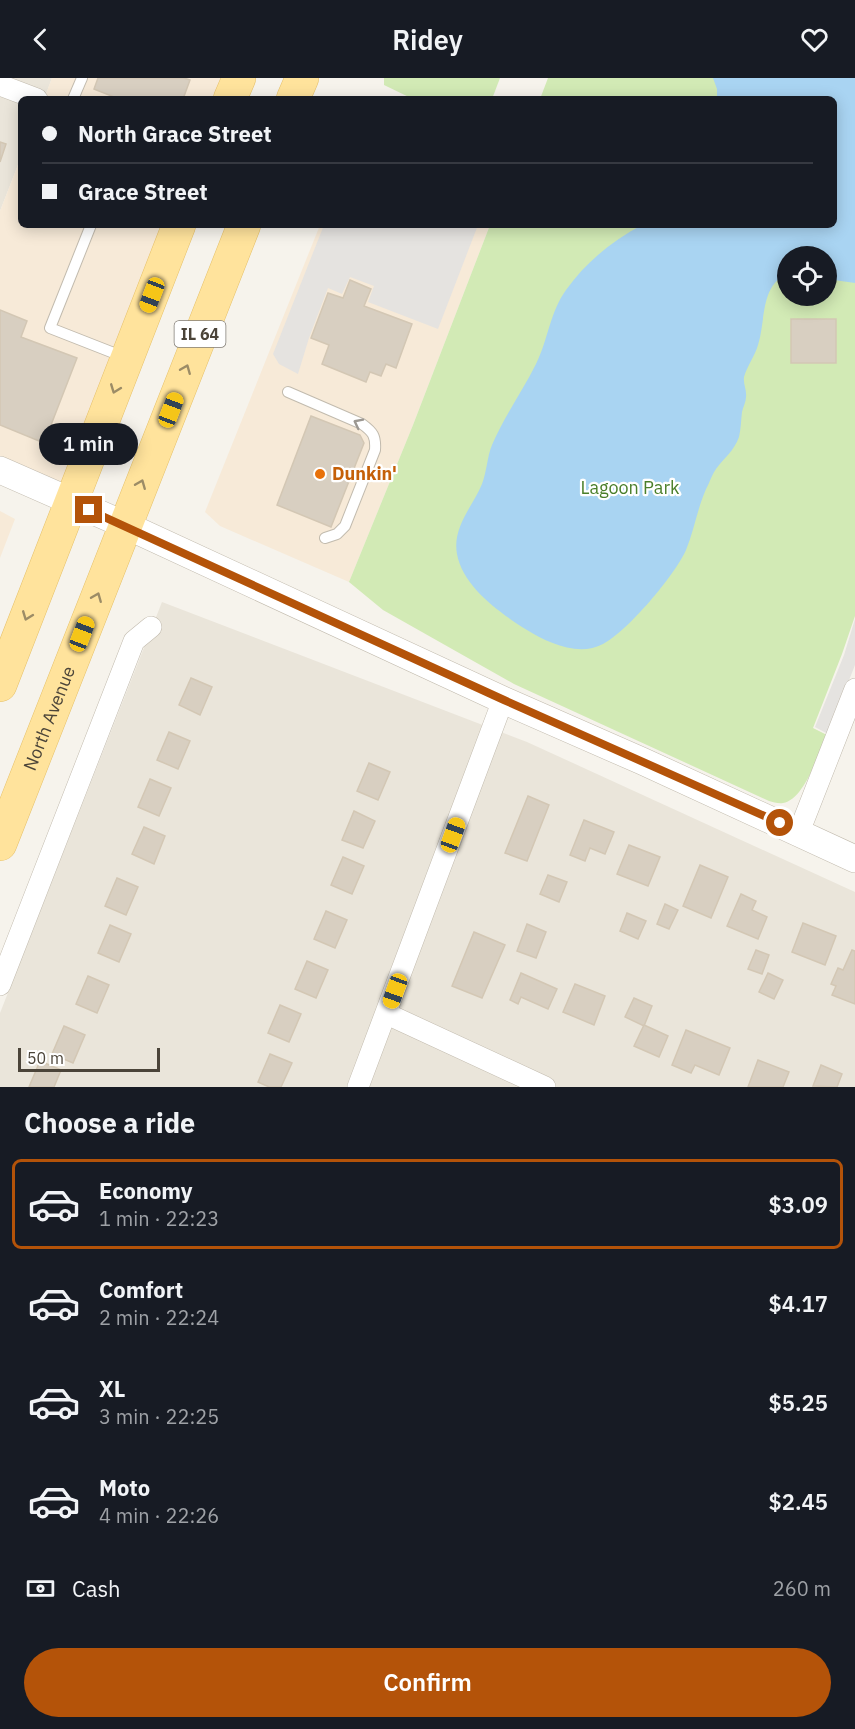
<!DOCTYPE html>
<meta charset="utf-8">
<style>
:root{--surface:#171b24;--page:#242831;--text:#f1f3f6;--muted:#9ea1a6;--line:#363941;--accent:#b45309}
body{margin:0;font-family:"IBM Plex Sans",sans-serif;background:var(--page);color:var(--text);height:100vh;display:flex;flex-direction:column;font-size:22px;white-space:nowrap}
*{box-sizing:border-box;margin:0}
p{font-size:20px;color:var(--muted)}
.icon{flex:none;width:33px;height:33px;fill:none;stroke:currentColor;stroke-width:2;stroke-linecap:round;stroke-linejoin:round}
.map{position:relative;height:1009px;overflow:hidden}
.drawer{display:flex;flex-direction:column;background:var(--surface);flex:1}
.drawer>*{flex:none}
.top-card{position:absolute;left:18px;top:18px;width:819px;height:132px;border-radius:9px;box-shadow:0 3px 15px #0003;display:grid;align-content:center;height:132px;padding:0 24px;background:var(--surface)}
.fabs{position:absolute;left:777px;top:168px;display:grid;gap:12px}
.fabs a{display:grid;place-items:center;width:60px;height:60px;border-radius:50%;background:var(--surface);box-shadow:0 3px 15px #0003;font-size:30px}
.scale{position:absolute;left:18px;bottom:15px;width:142px;box-sizing:border-box;padding-left:6px;border:3px solid #4b4439;border-top:0;font-size:16px;line-height:21px;white-space:nowrap;color:#4b4439;-webkit-text-stroke:4px #fff;paint-order:stroke}
.end{position:absolute;width:27px;height:27px;margin:-14px;border:8px solid #b45309;background:#fff;box-shadow:0 0 0 3px #fff}
.from{border-radius:50%}
.bubble{position:absolute;height:42px;border-radius:21px;background:var(--surface);box-shadow:0 3px 15px #0003;font-size:20px;font-weight:600;line-height:42px;text-align:center}
.car{position:absolute;width:18px;height:36px;margin:-18px -9px;border-radius:8px;box-shadow:0 0 4px 2px #0007;background:linear-gradient(#f5c518 24%,#345 0 40%,#f5c518 0 76%,#345 0 86%,#f5c518 0)}
.top-card b{display:flex;align-items:center;gap:21px;height:57px;font-size:22px}
.top-card b+b{border-top:2px solid var(--line)}
.top-card i{width:15px;height:15px;background:var(--text)}
ul{padding:0;list-style:none}
li{display:flex;align-items:center;gap:18px;height:90px;margin:0 12px 9px;padding:0 12px;border:3px solid transparent;border-radius:9px}
li div{flex:1}
li b{display:block;font-size:22px}
li em{font-style:normal;font-weight:600}
li.selected{border-color:var(--accent)}
li>.icon{width:54px;height:54px;stroke-width:1.5}
h2{padding:0 24px;font-size:27px;line-height:72px}
.pay{display:flex;align-items:center;gap:15px;height:66px;padding:0 24px;font-size:22px}
.pay p{margin-inline-start:auto}
.action{display:flex;gap:12px;margin-top:auto;padding:12px 24px}
.action a{flex:1;height:69px;border-radius:36px;background:var(--accent);color:#fff;font-size:24px;font-weight:600;line-height:69px;text-align:center}
header{display:flex;justify-content:space-between;align-items:center;height:78px;padding:0 24px;background:var(--surface);font-size:27px;font-weight:600}
.map>svg:first-child{display:block}
.residential{fill:#eae5da}
.commercial{fill:#f7ead8}
.green{fill:#d2eab5;fill-rule:evenodd}
.parking{fill:#e5e3e0}
.water{fill:#a9d4f2}
.building{fill:#d8cfc1;stroke:#d3c7b4;stroke-width:1.5}
.lines{fill:none;stroke-linecap:round;stroke-linejoin:round}
.service-casing{stroke:#c2bbae;stroke-width:12}
.minor-casing{stroke:#c2bbae;stroke-width:22}
.tertiary-casing{stroke:#c2bbae;stroke-width:28}
.primary-casing{stroke:#e6c16a;stroke-width:34}
.service{stroke:#fff;stroke-width:10}
.minor{stroke:#fff;stroke-width:21}
.tertiary{stroke:#fff;stroke-width:27}
.primary{stroke:#ffe39c;stroke-width:33}
.oneway{stroke:#9c8c66}
.oneway2{stroke:#9c9892}
.route{stroke:#b45309;stroke-width:8}
.food-dot{fill:#e8710a;stroke:#fff;stroke-width:2}
.labels{text-anchor:middle;stroke-width:4.5;stroke-linejoin:round;paint-order:stroke}
.shield{fill:#fff;stroke:#817c74;stroke-width:1.5}
.shield-label{font-size:16px;font-weight:bold;fill:#4b4439}
.food-label{font-size:18px;font-weight:bold;fill:#c56008;stroke:#fff;text-anchor:start}
.park-label{font-size:18px;fill:#4a7f2a;stroke:#fff}
.street-label{font-size:18px;fill:#4b4439;stroke:#fff}
</style>
<header><svg class="icon" aria-label="back" viewBox="0 0 24 24"><path d="M15 5l-7 7 7 7"/></svg>Ridey<svg class="icon" aria-label="heart" viewBox="0 0 24 24"><path d="M12 20l-8-8c-3-5 5-10 8-4 3-6 11-1 8 4z"/></svg></header>
<div class="map">
<svg width="855" height="1009" viewBox="0 0 855 1009">
<rect width="100%" height="100%" fill="#f6f3ec"/>
<g class="residential">
<polygon points="0,0 52,0 44,21 21,21 21,79 0,133"/>
<polygon points="162,524 527,664 855,814 855,1009 0,1009 0,935"/>
</g>
<g class="commercial">
<polygon points="52,0 229,0 221,21 44,21"/>
<polygon points="21,79 21,147 171,147 66,414 0,383 0,133"/>
<polygon points="320,147 490,147 413,347 349,504 220,448 205,434"/>
<polygon points="0,433 15,441 0,480"/>
</g>
<g class="green">
<polygon points="384,0 500,0 492,21 413,21 384,7"/>
<path d="M548,0H855V538L842,576L813,650L827,657C819,675 804,722 783,725C779,726 773,724 769,723L514,606L383,532L349,504L413,347L490,147H834V21H540ZM788,178H826V218H788Z"/>
</g>
<g class="parking">
<polygon points="324,147 478,147 438,251 368,224 374,208 350,199 342,216 328,210 309,260 298,296 279,286 273,276"/>
<polygon points="855,541 855,587 828,656 815,649 844,577"/>
</g>
<path class="water" d="M713,0H855V205L827,201L826,178H788L787,196C760,208 766,242 758,267C755,278 747,288 744,299C743,306 747,313 746,319C746,324 743,329 742,334C741,342 741,350 739,359C734,373 724,380 716,391C713,395 711,400 709,405C698,426 695,450 686,472C675,497 627,554 603,566C579,579 548,565 527,552C500,535 463,509 457,476C452,449 473,428 482,406C487,393 487,379 492,367C504,339 522,314 536,286C548,262 550,234 566,212C586,184 612,163 642,147H834V21H717V11Z"/>
<g class="building">
<polygon points="98,0 184,0 190,2 183,21 119,21 94,11"/>
<polygon points="0,64 6,66 0,84"/>
<polygon points="350,202 371,211 364,228 412,246 396,290 386,286 381,298 370,294 366,304 322,286 329,267 311,260 328,215 343,220"/>
<polygon points="0,232 27,243 21,259 77,280 44,365 0,347"/>
<rect x="791" y="241" width="45" height="44"/>
<polygon points="311,338 360,357 364,365 331,449 277,427"/>
<polygon points="191,600 212,609 200,637 179,627"/>
<polygon points="169,654 190,663 178,691 157,682"/>
<polygon points="369,685 390,694 378,722 357,713"/>
<polygon points="150,701 171,710 159,738 138,729"/>
<polygon points="528,718 549,727 527,783 505,775"/>
<polygon points="354,733 375,743 363,770 342,762"/>
<polygon points="584,742 614,754 605,776 590,770 585,783 570,777"/>
<polygon points="144,749 165,758 154,786 132,776"/>
<polygon points="629,767 660,779 648,808 617,796"/>
<polygon points="343,779 364,788 352,816 331,807"/>
<polygon points="700,787 728,799 711,840 683,828"/>
<polygon points="548,797 567,804 559,824 540,816"/>
<polygon points="117,800 138,809 126,837 105,828"/>
<polygon points="741,816 756,823 752,832 767,839 758,861 727,848"/>
<polygon points="665,826 678,832 669,851 657,846"/>
<polygon points="326,833 347,842 335,870 314,861"/>
<polygon points="627,835 646,843 638,861 620,853"/>
<polygon points="803,845 836,858 825,887 792,874"/>
<polygon points="527,846 546,854 536,880 517,873"/>
<polygon points="110,847 131,856 119,884 98,875"/>
<polygon points="474,854 505,867 482,920 452,908"/>
<polygon points="756,872 769,877 762,896 748,891"/>
<polygon points="852,872 855,873 855,926 832,917 836,908 831,906 838,890 843,892"/>
<polygon points="307,883 328,892 316,920 295,911"/>
<polygon points="521,895 557,911 548,931 521,919 518,926 510,922"/>
<polygon points="768,895 783,902 774,921 759,914"/>
<polygon points="88,898 109,907 97,935 76,926"/>
<polygon points="575,906 605,918 594,947 563,934"/>
<polygon points="634,920 652,928 644,948 625,939"/>
<polygon points="280,927 301,936 289,964 268,955"/>
<polygon points="644,947 668,958 659,979 634,968"/>
<polygon points="64,948 85,957 73,985 52,976"/>
<polygon points="686,952 730,970 719,997 695,987 691,995 672,987"/>
<polygon points="270,976 292,985 281,1009 269,1009 258,1004"/>
<polygon points="758,982 789,994 783,1009 748,1009"/>
<polygon points="40,983 61,992 54,1009 29,1009"/>
<polygon points="821,987 842,996 837,1009 813,1008"/>
</g>
<g class="lines">
<defs>
<g id="service">
<polyline points="73,21 82,0"/>
<polyline points="91,147 50,250 124,279"/>
<path d="M288,314L362,346C373,354 376,358 375,372L345,448L337,456L325,460"/>
</g>
<g id="minor">
<polyline points="0,7 37,21"/>
<polyline points="799,754 855,611"/>
<polyline points="0,907 134,563 151,549"/>
<polyline points="387,936 545,1009"/>
<polyline points="358,1009 503,622"/>
</g>
<polyline id="tertiary" points="0,392 125,447 503,622 642,683 855,781"/>
<g id="primary">
<polyline points="230,21 239,0"/>
<polyline points="293,21 302,0"/>
<polyline points="0,607 179,147"/>
<path id="s1" d="M0,766L244,147"/>
</g>
</defs>
<use href="#service" class="service-casing"/>
<use href="#minor" class="minor-casing"/>
<use href="#tertiary" class="tertiary-casing"/>
<use href="#primary" class="primary-casing"/>
<use href="#service" class="service"/>
<use href="#minor" class="minor"/>
<use href="#tertiary" class="tertiary"/>
<use href="#primary" class="primary"/>
</g>
<defs><path id="oneway-chevron" d="M-2-3.5L2.5 0L-2 3.5" fill="none" stroke-width="1.6" stroke-linecap="round" stroke-linejoin="round" transform="scale(1.5)"/></defs>
<g class="oneway">
<use href="#oneway-chevron" transform="translate(186 291) rotate(-68)"/>
<use href="#oneway-chevron" transform="translate(115 311) rotate(111)"/>
<use href="#oneway-chevron" transform="translate(141 406) rotate(-68)"/>
<use href="#oneway-chevron" transform="translate(97 519) rotate(-68)"/>
<use href="#oneway-chevron" transform="translate(27 538) rotate(111)"/>
</g>
<use class="oneway2" href="#oneway-chevron" transform="translate(358 345) rotate(-153)"/>
<g class="lines">
<polyline class="route" points="89,432 504,622 780,745"/>
</g>
<circle class="food-dot" cx="320" cy="396" r="6"/>
<g class="labels">
<rect class="shield" x="174.5" y="243" width="51" height="26" rx="4.5"/>
<g class="shield-label">
<text x="200" y="262">IL 64</text>
</g>
<g class="food-label">
<text x="332" y="402">Dunkin'</text>
</g>
<g class="park-label">
<text x="630" y="416">Lagoon Park</text>
</g>
<g class="street-label">
<text dy="6" stroke="none"><textPath href="#s1" startOffset="135">North Avenue</textPath></text>
</g>
</g>
</svg>
<div class="fabs">
<a><svg class="icon" aria-label="locate" viewBox="0 0 24 24"><circle cx="12" cy="12" r="6"/><path d="M12 2v4M12 18v4M2 12h4M18 12h4"/></svg></a>
</div>
<div class="scale">50 m</div>
<i class="end from" style="left:780px;top:745px"></i>
<i class="end" style="left:89px;top:432px"></i>
<div class="bubble" style="left:39px;top:345px;width:99px">1 min</div>
<i class="car" style="left:152px;top:217px;rotate:201deg"></i>
<i class="car" style="left:171px;top:332px;rotate:21deg"></i>
<i class="car" style="left:82px;top:556px;rotate:21deg"></i>
<i class="car" style="left:453px;top:757px;rotate:20deg"></i>
<i class="car" style="left:395px;top:913px;rotate:200deg"></i>
<div class="top-card">
<b><i class="from"></i>North Grace Street</b>
<b><i></i>Grace Street</b>
</div>
</div>
<section class="drawer">
<h2>Choose a ride</h2>
<ul>
<li class="selected"><svg class="icon" aria-label="car" viewBox="0 0 24 24"><path d="M5 17H2v-5l4-1 3-4h7l3 4 3 1v5h-3M9 17h6M6 11h13"/><circle cx="7" cy="17" r="2"/><circle cx="17" cy="17" r="2"/></svg><div><b>Economy</b><p>1 min · 22:23</p></div><em>$3.09</em></li>
<li><svg class="icon" aria-label="car" viewBox="0 0 24 24"><path d="M5 17H2v-5l4-1 3-4h7l3 4 3 1v5h-3M9 17h6M6 11h13"/><circle cx="7" cy="17" r="2"/><circle cx="17" cy="17" r="2"/></svg><div><b>Comfort</b><p>2 min · 22:24</p></div><em>$4.17</em></li>
<li><svg class="icon" aria-label="car" viewBox="0 0 24 24"><path d="M5 17H2v-5l4-1 3-4h7l3 4 3 1v5h-3M9 17h6M6 11h13"/><circle cx="7" cy="17" r="2"/><circle cx="17" cy="17" r="2"/></svg><div><b>XL</b><p>3 min · 22:25</p></div><em>$5.25</em></li>
<li><svg class="icon" aria-label="car" viewBox="0 0 24 24"><path d="M5 17H2v-5l4-1 3-4h7l3 4 3 1v5h-3M9 17h6M6 11h13"/><circle cx="7" cy="17" r="2"/><circle cx="17" cy="17" r="2"/></svg><div><b>Moto</b><p>4 min · 22:26</p></div><em>$2.45</em></li>
</ul>
<div class="pay"><svg class="icon" aria-label="cash" viewBox="0 0 24 24"><path d="M3 7h18v10H3z"/><circle cx="12" cy="12" r="2"/></svg>Cash<p>260 m</p></div>
<div class="action"><a>Confirm</a></div>
</section>
